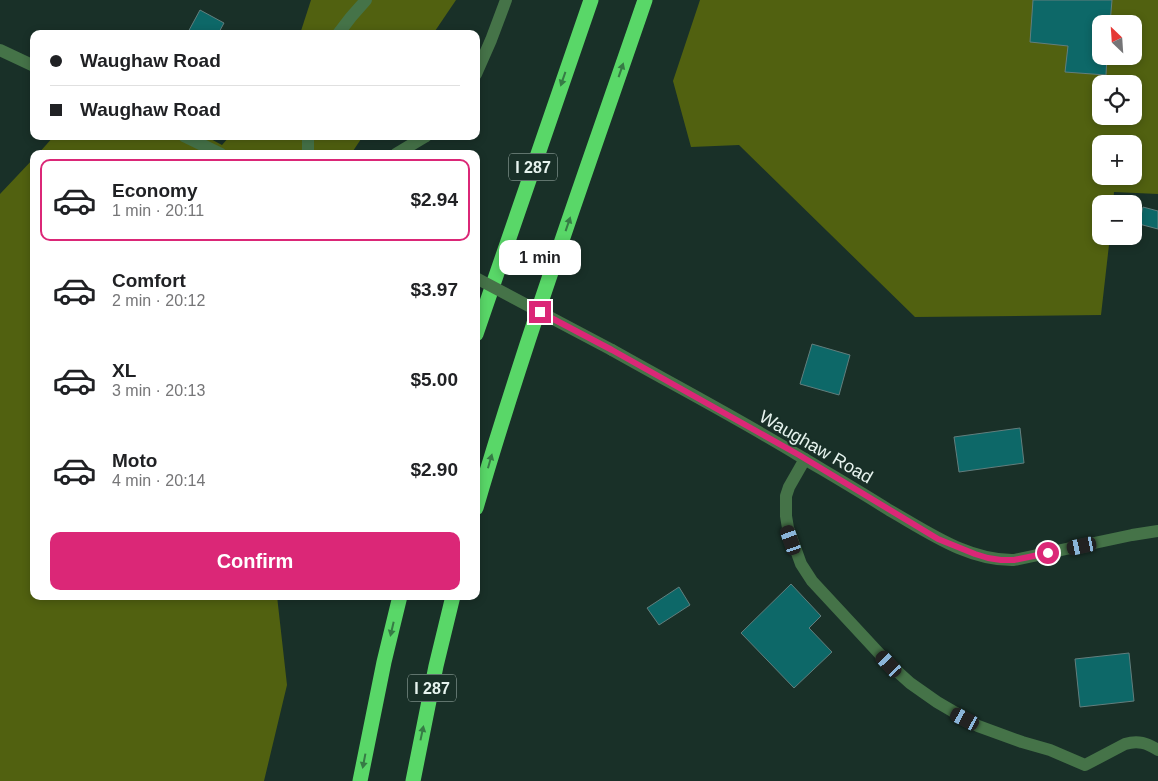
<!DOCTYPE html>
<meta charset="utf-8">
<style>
:root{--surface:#fff;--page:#f6f6f6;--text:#202124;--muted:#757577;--line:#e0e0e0;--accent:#db2777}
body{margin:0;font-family:Arial,sans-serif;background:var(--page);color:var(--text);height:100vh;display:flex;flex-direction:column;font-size:19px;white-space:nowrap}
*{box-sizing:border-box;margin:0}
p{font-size:16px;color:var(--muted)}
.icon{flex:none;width:28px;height:28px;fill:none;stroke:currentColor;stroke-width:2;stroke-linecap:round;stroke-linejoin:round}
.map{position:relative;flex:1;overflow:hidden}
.sheet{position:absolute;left:30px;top:150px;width:450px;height:450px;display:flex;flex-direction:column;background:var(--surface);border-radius:10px;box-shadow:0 2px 8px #0003}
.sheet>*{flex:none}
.hud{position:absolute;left:30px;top:30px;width:450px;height:110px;border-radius:10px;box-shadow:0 2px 8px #0003;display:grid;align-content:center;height:110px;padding:0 20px;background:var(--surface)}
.needle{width:32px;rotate:335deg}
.fabs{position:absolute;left:1092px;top:15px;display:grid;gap:10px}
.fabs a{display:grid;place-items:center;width:50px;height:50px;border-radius:10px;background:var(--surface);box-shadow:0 2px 8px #0003;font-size:25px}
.end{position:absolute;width:22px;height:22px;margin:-11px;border:6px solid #db2777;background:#fff;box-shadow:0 0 0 2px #fff}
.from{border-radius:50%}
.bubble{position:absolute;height:35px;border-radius:10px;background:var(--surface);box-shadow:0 2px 8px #0003;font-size:16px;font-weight:800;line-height:35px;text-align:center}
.car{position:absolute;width:15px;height:30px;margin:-15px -8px;border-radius:6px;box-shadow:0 0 4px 1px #0007;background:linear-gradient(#222 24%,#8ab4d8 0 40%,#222 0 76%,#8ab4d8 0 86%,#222 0)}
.hud b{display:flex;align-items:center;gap:18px;height:48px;font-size:19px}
.hud b+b{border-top:1px solid var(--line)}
.hud i{width:12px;height:12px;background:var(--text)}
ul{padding:9px 0 0;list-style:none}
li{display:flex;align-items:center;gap:15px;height:82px;margin:0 10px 8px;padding:0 10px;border:2px solid transparent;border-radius:10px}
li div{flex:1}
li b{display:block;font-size:19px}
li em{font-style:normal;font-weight:800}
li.active{border-color:var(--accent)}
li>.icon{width:45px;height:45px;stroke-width:1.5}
.action{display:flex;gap:10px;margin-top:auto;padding:10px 20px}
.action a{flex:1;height:58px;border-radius:10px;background:var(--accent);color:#fff;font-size:20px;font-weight:800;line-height:58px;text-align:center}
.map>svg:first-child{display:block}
.forest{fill:#516110;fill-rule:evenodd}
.building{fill:#0d6868;stroke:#627e7d}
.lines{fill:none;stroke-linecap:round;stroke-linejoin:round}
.minor{stroke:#457348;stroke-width:12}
.highway{stroke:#59d768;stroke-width:15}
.minor-bridge{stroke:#457348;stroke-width:12}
.oneway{fill:#367b45}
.route{stroke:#db2777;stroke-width:6}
.labels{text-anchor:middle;stroke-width:4.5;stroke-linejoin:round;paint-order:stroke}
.shield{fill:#193028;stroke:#a8b8b3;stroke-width:1}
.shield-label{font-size:16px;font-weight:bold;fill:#e6f3ee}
.street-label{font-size:18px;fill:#e6f3ee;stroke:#193028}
</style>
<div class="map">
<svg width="1158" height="781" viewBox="0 0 1158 781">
<rect width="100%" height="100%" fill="#193028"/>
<g class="forest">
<polygon points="311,0 456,0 433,34 300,34"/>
<path d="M700,0H1158V194L1114,192L1113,204H1101V236H1110L1101,315L915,317L739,145L691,147L673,81ZM1101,24H1134V56H1101ZM1101,84H1134V116H1101ZM1101,144H1134V176H1101Z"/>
<polygon points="54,136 205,136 222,145 230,136 363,136 351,154 38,154"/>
<polygon points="34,158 34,596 277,596 287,685 264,781 0,781 0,194"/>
</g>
<g class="building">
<polygon points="1033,0 1112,0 1110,24 1101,24 1101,56 1107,56 1106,75 1065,72 1068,46 1030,42"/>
<polygon points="200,10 224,23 218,34 187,34"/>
<polygon points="1143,207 1158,211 1158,229 1139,224"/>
<polygon points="812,344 850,355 839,395 800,384"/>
<polygon points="1020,428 1024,463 959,472 954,437"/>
<polygon points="791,584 821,616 809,628 832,652 794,688 741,633"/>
<polygon points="679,587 690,605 659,625 647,608"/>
<polygon points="1129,653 1134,701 1080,707 1075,659"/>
</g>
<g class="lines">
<g class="minor">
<polyline points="338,34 351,17 366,0"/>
<polyline points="0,50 34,66"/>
<polyline points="476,74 491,40 506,0"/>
<polyline points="184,136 221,154"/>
<polyline points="308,136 308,154"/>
<polyline points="396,154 426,136"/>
<path d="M612,350C674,385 737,418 798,455C828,473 859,491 889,510C928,532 968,561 1014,560L1132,535L1158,531"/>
<path d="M805,459L789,487L786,496V516L788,528L801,564L812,581L889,664L910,683L937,702L978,726L1022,742L1050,750L1085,765L1125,744C1138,740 1147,743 1158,750"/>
</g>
<g class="highway">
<polyline points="476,334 591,0"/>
<path d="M476,508C526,337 587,169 645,0"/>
<polyline points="360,781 384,662 400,596"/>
<polyline points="413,781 436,666 453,596"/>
</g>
<polyline class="minor-bridge" points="476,278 612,350"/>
</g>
<defs><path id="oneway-solid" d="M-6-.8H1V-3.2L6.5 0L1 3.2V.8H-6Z" transform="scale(1.25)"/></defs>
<g class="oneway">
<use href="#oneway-solid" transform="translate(621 70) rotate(-71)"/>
<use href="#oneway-solid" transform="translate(563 79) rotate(109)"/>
<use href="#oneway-solid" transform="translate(568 224) rotate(-71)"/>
<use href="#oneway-solid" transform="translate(490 461) rotate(-74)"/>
<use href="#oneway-solid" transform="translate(392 629) rotate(103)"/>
<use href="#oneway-solid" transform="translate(422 733) rotate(-78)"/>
<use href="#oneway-solid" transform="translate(364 761) rotate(101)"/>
</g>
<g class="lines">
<polyline class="route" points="540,312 612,350 799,455 938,539 975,554 988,558 1001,560 1014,560 1048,553"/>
</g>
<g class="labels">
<g class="shield">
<rect x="509" y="153.5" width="48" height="27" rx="4"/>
<rect x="408" y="674.5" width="48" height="27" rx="4"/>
</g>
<g class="shield-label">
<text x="533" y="173">I 287</text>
<text x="432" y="694">I 287</text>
</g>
<g class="street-label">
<text transform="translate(816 447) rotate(30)" y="6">Waughaw Road</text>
</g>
</g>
</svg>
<div class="fabs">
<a><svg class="needle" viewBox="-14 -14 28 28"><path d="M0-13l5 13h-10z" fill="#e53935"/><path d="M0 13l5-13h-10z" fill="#757577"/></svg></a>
<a><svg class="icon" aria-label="locate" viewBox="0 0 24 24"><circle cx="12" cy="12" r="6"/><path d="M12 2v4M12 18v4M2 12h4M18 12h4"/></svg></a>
<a>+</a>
<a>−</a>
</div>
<i class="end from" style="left:1048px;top:553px"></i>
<i class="end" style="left:540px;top:312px"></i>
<div class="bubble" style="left:499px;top:240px;width:82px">1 min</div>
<i class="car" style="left:791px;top:540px;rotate:341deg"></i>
<i class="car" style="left:1082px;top:546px;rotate:258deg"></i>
<i class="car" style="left:889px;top:664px;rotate:317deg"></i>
<i class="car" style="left:965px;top:719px;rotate:298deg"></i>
<div class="hud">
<b><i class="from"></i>Waughaw Road</b>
<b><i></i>Waughaw Road</b>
</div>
<section class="sheet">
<ul>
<li class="active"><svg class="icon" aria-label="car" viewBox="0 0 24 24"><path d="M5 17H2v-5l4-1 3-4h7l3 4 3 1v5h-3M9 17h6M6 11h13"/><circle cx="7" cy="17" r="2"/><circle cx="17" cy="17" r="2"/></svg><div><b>Economy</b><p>1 min · 20:11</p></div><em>$2.94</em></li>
<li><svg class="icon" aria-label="car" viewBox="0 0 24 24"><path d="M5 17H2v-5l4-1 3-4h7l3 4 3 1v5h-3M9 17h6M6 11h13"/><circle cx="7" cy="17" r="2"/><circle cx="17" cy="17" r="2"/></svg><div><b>Comfort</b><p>2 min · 20:12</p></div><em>$3.97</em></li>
<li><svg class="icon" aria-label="car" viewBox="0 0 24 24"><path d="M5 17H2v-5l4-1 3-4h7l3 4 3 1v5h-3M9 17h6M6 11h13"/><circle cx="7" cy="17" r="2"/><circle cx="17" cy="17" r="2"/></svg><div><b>XL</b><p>3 min · 20:13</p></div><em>$5.00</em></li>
<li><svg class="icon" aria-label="car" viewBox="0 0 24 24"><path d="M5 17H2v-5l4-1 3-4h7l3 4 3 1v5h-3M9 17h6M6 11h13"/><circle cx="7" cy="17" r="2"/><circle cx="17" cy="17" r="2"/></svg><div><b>Moto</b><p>4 min · 20:14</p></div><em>$2.90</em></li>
</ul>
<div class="action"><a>Confirm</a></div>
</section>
</div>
